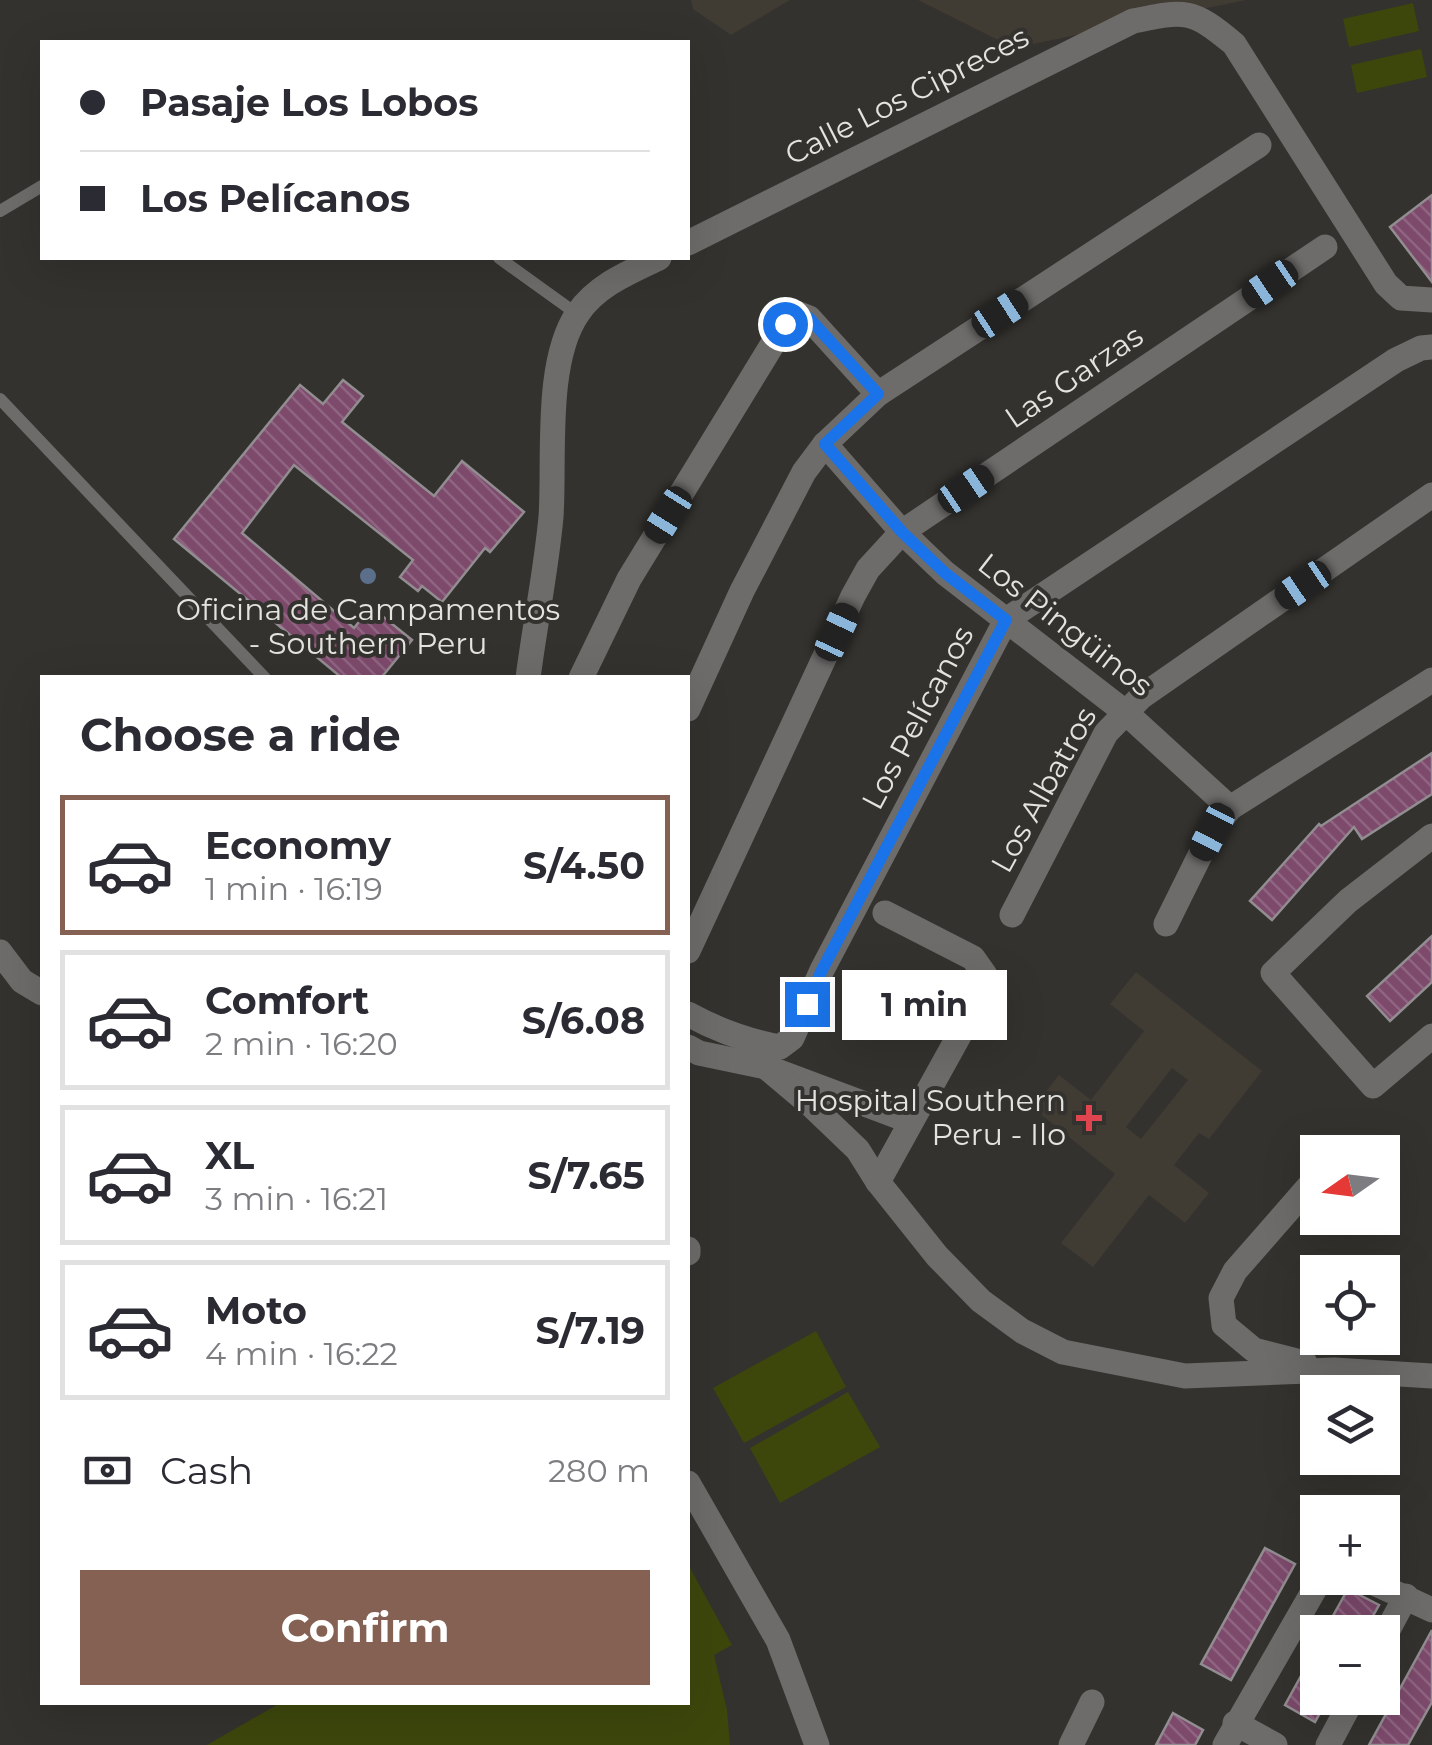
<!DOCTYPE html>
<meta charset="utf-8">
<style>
:root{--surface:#fff;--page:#f7f7f7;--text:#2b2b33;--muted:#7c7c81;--line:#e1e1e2;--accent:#846152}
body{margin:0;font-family:Montserrat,sans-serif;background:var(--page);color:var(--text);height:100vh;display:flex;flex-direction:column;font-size:38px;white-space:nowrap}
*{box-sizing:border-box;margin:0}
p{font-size:32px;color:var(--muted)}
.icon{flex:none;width:55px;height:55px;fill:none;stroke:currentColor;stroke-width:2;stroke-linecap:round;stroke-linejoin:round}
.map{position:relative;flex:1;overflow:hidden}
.details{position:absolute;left:40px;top:675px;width:650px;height:1030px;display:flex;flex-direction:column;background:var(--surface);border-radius:0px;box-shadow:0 10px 40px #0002}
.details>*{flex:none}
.hud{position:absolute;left:40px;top:40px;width:650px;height:220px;border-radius:0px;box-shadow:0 10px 40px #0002;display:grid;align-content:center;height:220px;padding:0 40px;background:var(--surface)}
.needle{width:65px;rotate:256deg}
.buttons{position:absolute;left:1300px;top:1135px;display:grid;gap:20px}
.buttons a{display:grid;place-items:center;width:100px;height:100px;border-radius:0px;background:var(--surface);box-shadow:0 10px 40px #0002;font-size:50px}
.end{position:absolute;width:45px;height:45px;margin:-22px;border:12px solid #1a73e8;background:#fff;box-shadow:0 0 0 5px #fff}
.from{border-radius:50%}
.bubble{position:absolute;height:70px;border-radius:0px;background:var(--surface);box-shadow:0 10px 40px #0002;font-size:32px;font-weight:700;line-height:70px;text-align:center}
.car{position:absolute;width:30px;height:60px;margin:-30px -15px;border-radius:12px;box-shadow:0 0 8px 2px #0007;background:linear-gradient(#222 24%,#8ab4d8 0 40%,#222 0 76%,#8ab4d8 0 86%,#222 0)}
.hud b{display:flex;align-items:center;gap:35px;height:95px;font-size:38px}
.hud b+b{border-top:2px solid var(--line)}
.hud i{width:25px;height:25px;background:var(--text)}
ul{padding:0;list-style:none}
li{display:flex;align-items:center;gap:30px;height:140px;margin:0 20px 15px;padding:0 20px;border:5px solid var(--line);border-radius:0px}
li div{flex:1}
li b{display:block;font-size:38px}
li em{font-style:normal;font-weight:700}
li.on{border-color:var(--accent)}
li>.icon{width:90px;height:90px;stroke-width:1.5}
h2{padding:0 40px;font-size:45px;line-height:120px}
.pay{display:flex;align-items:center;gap:25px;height:110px;padding:0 40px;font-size:38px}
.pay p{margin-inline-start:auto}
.cta{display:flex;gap:20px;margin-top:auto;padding:20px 40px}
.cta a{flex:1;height:115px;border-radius:0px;background:var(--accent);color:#fff;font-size:40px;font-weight:700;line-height:115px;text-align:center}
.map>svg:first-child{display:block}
.built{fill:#403b33;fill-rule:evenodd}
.green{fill:#3d470c}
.building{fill:url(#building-back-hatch);stroke:#928d90;stroke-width:2.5}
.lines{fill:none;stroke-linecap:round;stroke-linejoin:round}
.service{stroke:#6d6c6a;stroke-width:12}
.minor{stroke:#6d6c6a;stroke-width:25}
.route{stroke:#1a73e8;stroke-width:12}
.service-dot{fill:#5c6f8a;stroke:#33322e;stroke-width:4}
.health-dot{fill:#e0444e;stroke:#33322e;stroke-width:4}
.labels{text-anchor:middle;stroke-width:8;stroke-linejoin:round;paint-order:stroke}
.street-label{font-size:30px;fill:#e4e3e0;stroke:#33322e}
.poi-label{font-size:30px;fill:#e4e3e0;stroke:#33322e}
</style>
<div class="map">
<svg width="1432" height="1745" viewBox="0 0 1432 1745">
<defs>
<pattern id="building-back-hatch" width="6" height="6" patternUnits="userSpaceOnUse" patternTransform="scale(2.5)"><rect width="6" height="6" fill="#7d4a6c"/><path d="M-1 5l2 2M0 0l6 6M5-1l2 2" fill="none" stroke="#8f6481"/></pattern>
</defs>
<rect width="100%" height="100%" fill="#33322e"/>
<g class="built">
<polygon points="691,0 790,0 731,35 693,9"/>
<polygon points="918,0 1246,0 1014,48"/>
<path d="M1136,972L1262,1071L1209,1139L1199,1133L1174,1165L1209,1193L1185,1223L1149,1195L1093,1267L1061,1243L1115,1174L1033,1108L1059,1075L1091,1100L1144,1031L1110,1004ZM1172,1068L1188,1080L1141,1139L1126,1127Z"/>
</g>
<g class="green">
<polygon points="1413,3 1419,31 1349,47 1343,19"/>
<polygon points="1421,49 1427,77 1357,93 1351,65"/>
<polygon points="816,1331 846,1387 744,1443 713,1388"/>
<polygon points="848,1392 880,1447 780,1503 750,1448"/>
<polygon points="688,1564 732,1645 714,1655 727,1710 730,1745 207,1745 280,1703 688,1702"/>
</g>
<g class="building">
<polygon points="1432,195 1432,282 1390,227"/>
<polygon points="343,380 363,396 342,422 434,496 462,461 524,512 490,552 485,548 442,602 422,586 418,591 400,577 413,560 294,465 242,533 354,628 371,607 412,640 381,678 342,678 174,539 300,385 323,404"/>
<polygon points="1432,753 1432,794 1362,839 1354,827 1272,920 1250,901 1319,824 1321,826"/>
<polygon points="1432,936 1432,982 1390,1021 1367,996"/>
<polygon points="1265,1548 1295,1564 1231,1680 1201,1664"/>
<polygon points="1348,1589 1379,1605 1364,1632 1324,1632"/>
<polygon points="1432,1630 1432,1702 1408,1745 1369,1745"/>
<polygon points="1318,1645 1318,1698 1328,1698 1315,1722 1285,1705"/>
<polygon points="1173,1713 1203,1730 1195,1745 1156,1745"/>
</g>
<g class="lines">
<g class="service">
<polyline points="0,211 42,186"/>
<polyline points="499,258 577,314"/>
<polyline points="0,399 265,678"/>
</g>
<g class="minor">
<path d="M688,243L1133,21C1186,10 1192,9 1234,44L1386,284L1401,298L1432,300"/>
<polyline points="825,444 902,532 945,573 1125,712 1230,808"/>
<path d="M528,678C535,624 546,571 551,517C555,460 544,362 578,313C597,285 630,272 659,258"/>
<polyline points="581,678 629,579 785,324 796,313 809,318 878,394"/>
<polyline points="688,709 742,591 804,472 825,444 878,394 1259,145"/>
<polyline points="1432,836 1348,901 1273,973 1373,1086 1432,1036"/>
<polyline points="1012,915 1106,733 1141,697 1432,495"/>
<polyline points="1166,924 1212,831 1230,808 1432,680"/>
<polyline points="688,951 853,596 868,569 902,532 1325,247"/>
<polyline points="0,952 22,981 42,993"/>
<path d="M688,1014C717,1030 747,1041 780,1047L792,1038L822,970L1006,620L1396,360L1421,348L1432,347"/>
<polyline points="688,1047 699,1053 766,1067 910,1121"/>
<polyline points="766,1067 811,1105 858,1150 878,1182 937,1256 981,1301 1022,1331 1063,1352 1185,1376 1334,1370 1432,1376"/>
<polyline points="878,1182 981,996 985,975 973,958 885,913"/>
<polyline points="688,1249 688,1253"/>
<polyline points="1305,1363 1254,1350 1224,1325 1221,1298 1235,1271 1318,1176"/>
<polyline points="688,1483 778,1640 817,1745"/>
<polyline points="1363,1578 1432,1610"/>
<polyline points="1382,1641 1406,1596"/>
<polyline points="1235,1723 1275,1745"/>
<polyline points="1071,1745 1092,1702"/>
<polyline points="1225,1745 1321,1578"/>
<polyline points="1328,1745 1353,1698"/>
</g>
</g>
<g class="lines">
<polyline class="route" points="785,324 796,313 809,318 878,394 825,444 902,532 945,573 1006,620 822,970 807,1004"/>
</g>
<circle class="service-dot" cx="368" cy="576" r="10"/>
<path class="health-dot" d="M1084 1103h10v10h10v10h-10v10h-10v-10h-10v-10h10z"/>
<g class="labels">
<g class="street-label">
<text transform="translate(907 96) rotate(-27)" y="10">Calle Los Cipreces</text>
<text transform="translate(1074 377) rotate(-34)" y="10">Las Garzas</text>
<text transform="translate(1065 625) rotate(38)" y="10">Los Pingüinos</text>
<text transform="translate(918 718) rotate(-62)" y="10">Los Pelícanos</text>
<text transform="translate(1044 790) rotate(-61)" y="10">Los Albatros</text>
</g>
<g class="poi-label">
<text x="368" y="620">Oficina de Campamentos<tspan x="368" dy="34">- Southern Peru</tspan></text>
<text x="1066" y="1111" text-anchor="end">Hospital Southern<tspan x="1066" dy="34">Peru - Ilo</tspan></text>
</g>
</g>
</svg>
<div class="buttons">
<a><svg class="needle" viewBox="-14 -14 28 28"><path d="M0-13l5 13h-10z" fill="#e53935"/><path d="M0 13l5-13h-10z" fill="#7c7c81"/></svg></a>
<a><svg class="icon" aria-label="locate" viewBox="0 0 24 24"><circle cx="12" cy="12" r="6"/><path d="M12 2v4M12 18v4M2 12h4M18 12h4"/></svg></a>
<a><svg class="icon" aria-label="layers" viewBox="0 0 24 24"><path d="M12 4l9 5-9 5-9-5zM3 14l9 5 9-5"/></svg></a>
<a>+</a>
<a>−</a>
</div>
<i class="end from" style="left:785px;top:324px"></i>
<i class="end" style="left:807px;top:1004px"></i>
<div class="bubble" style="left:842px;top:970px;width:165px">1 min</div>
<i class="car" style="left:1270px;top:284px;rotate:236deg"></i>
<i class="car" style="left:1000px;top:314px;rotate:57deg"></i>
<i class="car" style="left:966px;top:489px;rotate:56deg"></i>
<i class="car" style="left:668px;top:515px;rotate:212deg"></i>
<i class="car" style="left:1303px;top:585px;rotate:236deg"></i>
<i class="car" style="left:837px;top:632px;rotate:25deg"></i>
<i class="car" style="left:1212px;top:832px;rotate:207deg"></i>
<div class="hud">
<b><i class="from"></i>Pasaje Los Lobos</b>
<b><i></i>Los Pelícanos</b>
</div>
<section class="details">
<h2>Choose a ride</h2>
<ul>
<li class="on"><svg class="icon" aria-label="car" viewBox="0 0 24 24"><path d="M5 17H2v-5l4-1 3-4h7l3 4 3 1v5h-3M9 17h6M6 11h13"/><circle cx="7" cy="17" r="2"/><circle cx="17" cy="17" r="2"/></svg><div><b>Economy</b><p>1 min · 16:19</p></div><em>S/4.50</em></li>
<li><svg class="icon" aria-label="car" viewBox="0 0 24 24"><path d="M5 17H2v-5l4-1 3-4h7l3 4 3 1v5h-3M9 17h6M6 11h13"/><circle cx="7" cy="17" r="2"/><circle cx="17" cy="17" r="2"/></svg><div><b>Comfort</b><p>2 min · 16:20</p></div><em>S/6.08</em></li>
<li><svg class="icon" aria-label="car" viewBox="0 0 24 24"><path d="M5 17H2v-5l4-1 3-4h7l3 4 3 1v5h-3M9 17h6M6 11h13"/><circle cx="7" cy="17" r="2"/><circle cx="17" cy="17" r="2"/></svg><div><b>XL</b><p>3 min · 16:21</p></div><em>S/7.65</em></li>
<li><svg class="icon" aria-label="car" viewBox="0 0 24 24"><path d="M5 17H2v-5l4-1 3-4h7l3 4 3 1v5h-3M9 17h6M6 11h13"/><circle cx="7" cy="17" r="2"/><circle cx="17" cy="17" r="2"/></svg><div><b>Moto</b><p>4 min · 16:22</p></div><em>S/7.19</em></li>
</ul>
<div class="pay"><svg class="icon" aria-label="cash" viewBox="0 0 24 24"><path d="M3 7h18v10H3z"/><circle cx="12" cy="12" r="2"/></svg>Cash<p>280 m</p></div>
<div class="cta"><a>Confirm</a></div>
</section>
</div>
